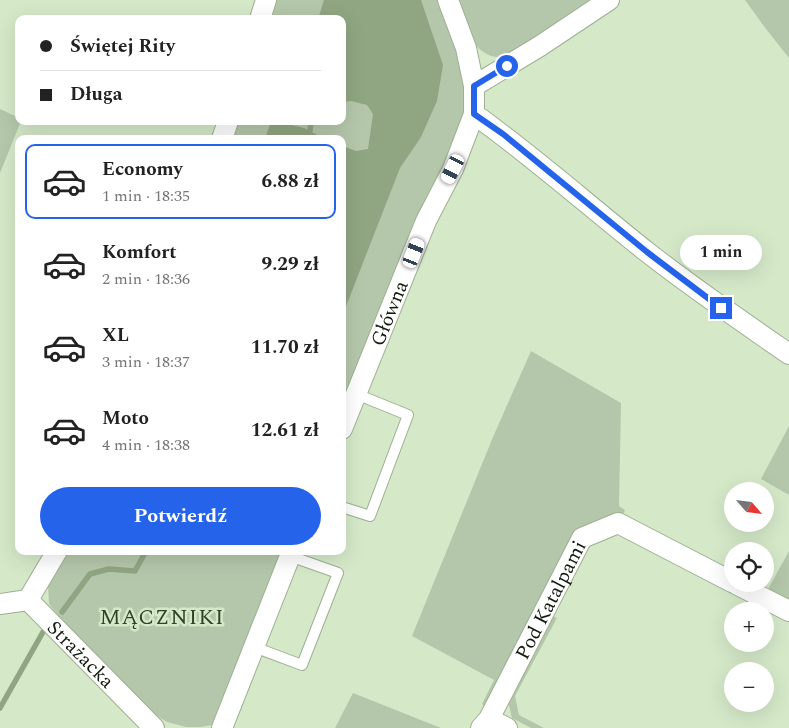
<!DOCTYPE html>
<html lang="pl">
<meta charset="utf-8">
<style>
:root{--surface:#fff;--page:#f6f6f6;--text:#222;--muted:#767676;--line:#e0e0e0;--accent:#2563eb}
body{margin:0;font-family:Spectral,serif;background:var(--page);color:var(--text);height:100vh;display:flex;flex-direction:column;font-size:19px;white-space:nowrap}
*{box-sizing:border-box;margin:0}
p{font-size:16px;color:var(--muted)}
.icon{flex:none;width:28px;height:28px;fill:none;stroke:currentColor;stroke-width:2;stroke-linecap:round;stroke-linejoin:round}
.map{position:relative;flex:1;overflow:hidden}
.sheet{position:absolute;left:15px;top:135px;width:331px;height:420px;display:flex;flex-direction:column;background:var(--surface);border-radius:10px;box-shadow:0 5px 20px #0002}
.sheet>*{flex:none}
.hud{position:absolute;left:15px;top:15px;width:331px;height:110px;border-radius:10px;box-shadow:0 5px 20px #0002;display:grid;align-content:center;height:110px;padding:0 25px;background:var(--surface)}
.needle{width:32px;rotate:118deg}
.buttons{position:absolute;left:724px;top:482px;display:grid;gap:10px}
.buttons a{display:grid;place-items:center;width:50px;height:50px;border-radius:50%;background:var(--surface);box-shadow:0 5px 20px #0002;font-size:25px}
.end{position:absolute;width:22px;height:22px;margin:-11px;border:6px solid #2563eb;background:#fff;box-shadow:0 0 0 2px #fff}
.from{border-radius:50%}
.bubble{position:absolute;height:35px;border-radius:18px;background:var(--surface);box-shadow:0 5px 20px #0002;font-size:16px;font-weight:700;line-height:35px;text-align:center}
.car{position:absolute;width:15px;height:30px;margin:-15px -8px;border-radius:6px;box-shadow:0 0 4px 1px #0007;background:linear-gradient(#fff 24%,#345 0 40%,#fff 0 76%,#345 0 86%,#fff 0)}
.hud b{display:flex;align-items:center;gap:18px;height:48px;font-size:19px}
.hud b+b{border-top:1px solid var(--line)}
.hud i{width:12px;height:12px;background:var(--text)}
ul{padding:9px 0 0;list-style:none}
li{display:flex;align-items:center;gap:15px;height:75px;margin:0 10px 8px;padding:0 15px;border:2px solid transparent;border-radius:10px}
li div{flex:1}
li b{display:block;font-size:19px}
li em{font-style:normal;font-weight:700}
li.current{border-color:var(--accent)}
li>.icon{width:45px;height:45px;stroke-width:1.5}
.action{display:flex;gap:10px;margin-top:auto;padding:10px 25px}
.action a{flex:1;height:58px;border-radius:30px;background:var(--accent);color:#fff;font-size:20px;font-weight:700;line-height:58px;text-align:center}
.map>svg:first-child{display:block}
.green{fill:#b5c7ab}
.water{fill:#90a682}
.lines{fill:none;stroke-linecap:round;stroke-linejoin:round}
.stream{stroke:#90a682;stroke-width:5.5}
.lane-casing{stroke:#9db091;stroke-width:12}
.street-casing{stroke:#9db091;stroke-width:22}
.lane{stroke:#fff;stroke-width:10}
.street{stroke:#fff;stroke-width:20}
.route{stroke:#2563eb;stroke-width:6}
.labels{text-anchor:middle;stroke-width:5;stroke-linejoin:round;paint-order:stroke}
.street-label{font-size:20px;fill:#141b0f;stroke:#d5e9c9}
.quarter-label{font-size:22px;letter-spacing:1px;fill:#324227;stroke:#d5e9c9}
</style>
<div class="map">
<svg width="789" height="728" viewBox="0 0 789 728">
<rect width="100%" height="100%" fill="#d5e9c9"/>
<g class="green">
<path d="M274,0H442C452,33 467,66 466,101C465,118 457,134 452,149L343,410L342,139H230L236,121H342V19H268Z"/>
<path d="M455,0H600L503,58C499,57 494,57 491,56C468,47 463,20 455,0Z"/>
<polygon points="745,0 789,0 789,58 766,29"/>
<polygon points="0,109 19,118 19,121 21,121 0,173"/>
<polygon points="531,351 621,403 619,506 625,510 623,515 620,513 579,530 488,709 482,704 494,680 412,636 493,437"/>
<polygon points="789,426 789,495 761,479"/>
<polygon points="66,551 284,551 218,719 212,725 200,727 186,727 167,722 146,709 68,627 49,604 48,586"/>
<polygon points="789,551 789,606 766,593"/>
<polygon points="549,614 557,618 515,696 519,715 544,728 531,728 512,718 507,697"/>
<polygon points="353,693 441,728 335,728"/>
</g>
<g class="water">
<polygon points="324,0 421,0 443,65 437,101 421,137 400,168 343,314 343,146 356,151 368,149 373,114 367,105 351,101 343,102 342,19 318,19"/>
<polygon points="271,121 276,121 304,128 325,139 265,139"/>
</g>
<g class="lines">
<g class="stream">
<polyline points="309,139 311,121"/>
<polyline points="62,612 90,574 109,569 135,571 146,551"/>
<polyline points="0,708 43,632"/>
</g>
<defs>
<g id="lane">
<polyline points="342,507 370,516 408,415 356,394"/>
<polyline points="254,647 302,665 338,573 290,556"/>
</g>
<g id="street">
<polyline points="260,19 266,0"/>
<polyline points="474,86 540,46 609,0"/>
<path d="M474,114C534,157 589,206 647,252C693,288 741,321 789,354"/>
<polyline points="222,139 228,121"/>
<path id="s1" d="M342,429L426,221L453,169L474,114V86L466,48L448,0"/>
<polyline points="736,584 789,611"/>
<polyline points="28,600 57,551"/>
<path id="s2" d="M0,604L28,600L154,728"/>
<polyline points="489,719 507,728"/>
<polyline points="222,728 292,551"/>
<path id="s3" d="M481,728L489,719L582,538L618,523L732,582"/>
</g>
</defs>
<use href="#lane" class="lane-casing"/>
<use href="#street" class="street-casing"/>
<use href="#lane" class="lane"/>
<use href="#street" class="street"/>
</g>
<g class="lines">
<polyline class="route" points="507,66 474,86 474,114 503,134 647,252 721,308"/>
</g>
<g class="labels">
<g class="street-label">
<text dy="7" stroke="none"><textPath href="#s1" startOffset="125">Główna</textPath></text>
<text dy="7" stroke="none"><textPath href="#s3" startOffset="146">Pod Katalpami</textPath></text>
<text dy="7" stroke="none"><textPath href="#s2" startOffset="104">Strażacka</textPath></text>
</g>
<g class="quarter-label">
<text x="162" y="624">MĄCZNIKI</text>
</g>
</g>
</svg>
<div class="buttons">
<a><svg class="needle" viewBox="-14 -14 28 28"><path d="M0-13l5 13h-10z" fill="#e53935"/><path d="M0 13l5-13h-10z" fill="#767676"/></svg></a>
<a><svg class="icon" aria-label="locate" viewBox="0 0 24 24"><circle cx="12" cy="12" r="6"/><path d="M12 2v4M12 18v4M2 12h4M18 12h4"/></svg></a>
<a>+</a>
<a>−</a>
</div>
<i class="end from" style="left:507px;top:66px"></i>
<i class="end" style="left:721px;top:308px"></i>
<div class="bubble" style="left:680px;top:235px;width:82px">1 min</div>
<i class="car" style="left:453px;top:169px;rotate:207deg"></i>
<i class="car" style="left:414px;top:253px;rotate:22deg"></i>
<div class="hud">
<b><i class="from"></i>Świętej Rity</b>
<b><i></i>Długa</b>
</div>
<section class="sheet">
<ul>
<li class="current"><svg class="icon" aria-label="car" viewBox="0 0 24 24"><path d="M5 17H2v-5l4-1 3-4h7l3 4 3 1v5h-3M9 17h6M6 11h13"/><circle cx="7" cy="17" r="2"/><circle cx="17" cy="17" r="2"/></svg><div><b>Economy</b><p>1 min · 18:35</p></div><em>6.88 zł</em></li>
<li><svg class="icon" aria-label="car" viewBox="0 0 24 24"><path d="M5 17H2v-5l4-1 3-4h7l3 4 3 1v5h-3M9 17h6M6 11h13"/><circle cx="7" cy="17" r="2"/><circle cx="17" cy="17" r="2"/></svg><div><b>Komfort</b><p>2 min · 18:36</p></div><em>9.29 zł</em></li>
<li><svg class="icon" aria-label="car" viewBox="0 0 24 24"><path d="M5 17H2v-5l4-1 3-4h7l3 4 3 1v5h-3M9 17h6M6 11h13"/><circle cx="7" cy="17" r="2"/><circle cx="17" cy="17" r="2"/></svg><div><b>XL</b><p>3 min · 18:37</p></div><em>11.70 zł</em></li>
<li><svg class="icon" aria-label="car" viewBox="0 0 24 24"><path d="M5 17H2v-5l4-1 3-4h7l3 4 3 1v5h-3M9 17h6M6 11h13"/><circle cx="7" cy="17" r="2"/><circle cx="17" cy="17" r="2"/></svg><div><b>Moto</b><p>4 min · 18:38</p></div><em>12.61 zł</em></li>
</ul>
<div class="action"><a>Potwierdź</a></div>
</section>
</div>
